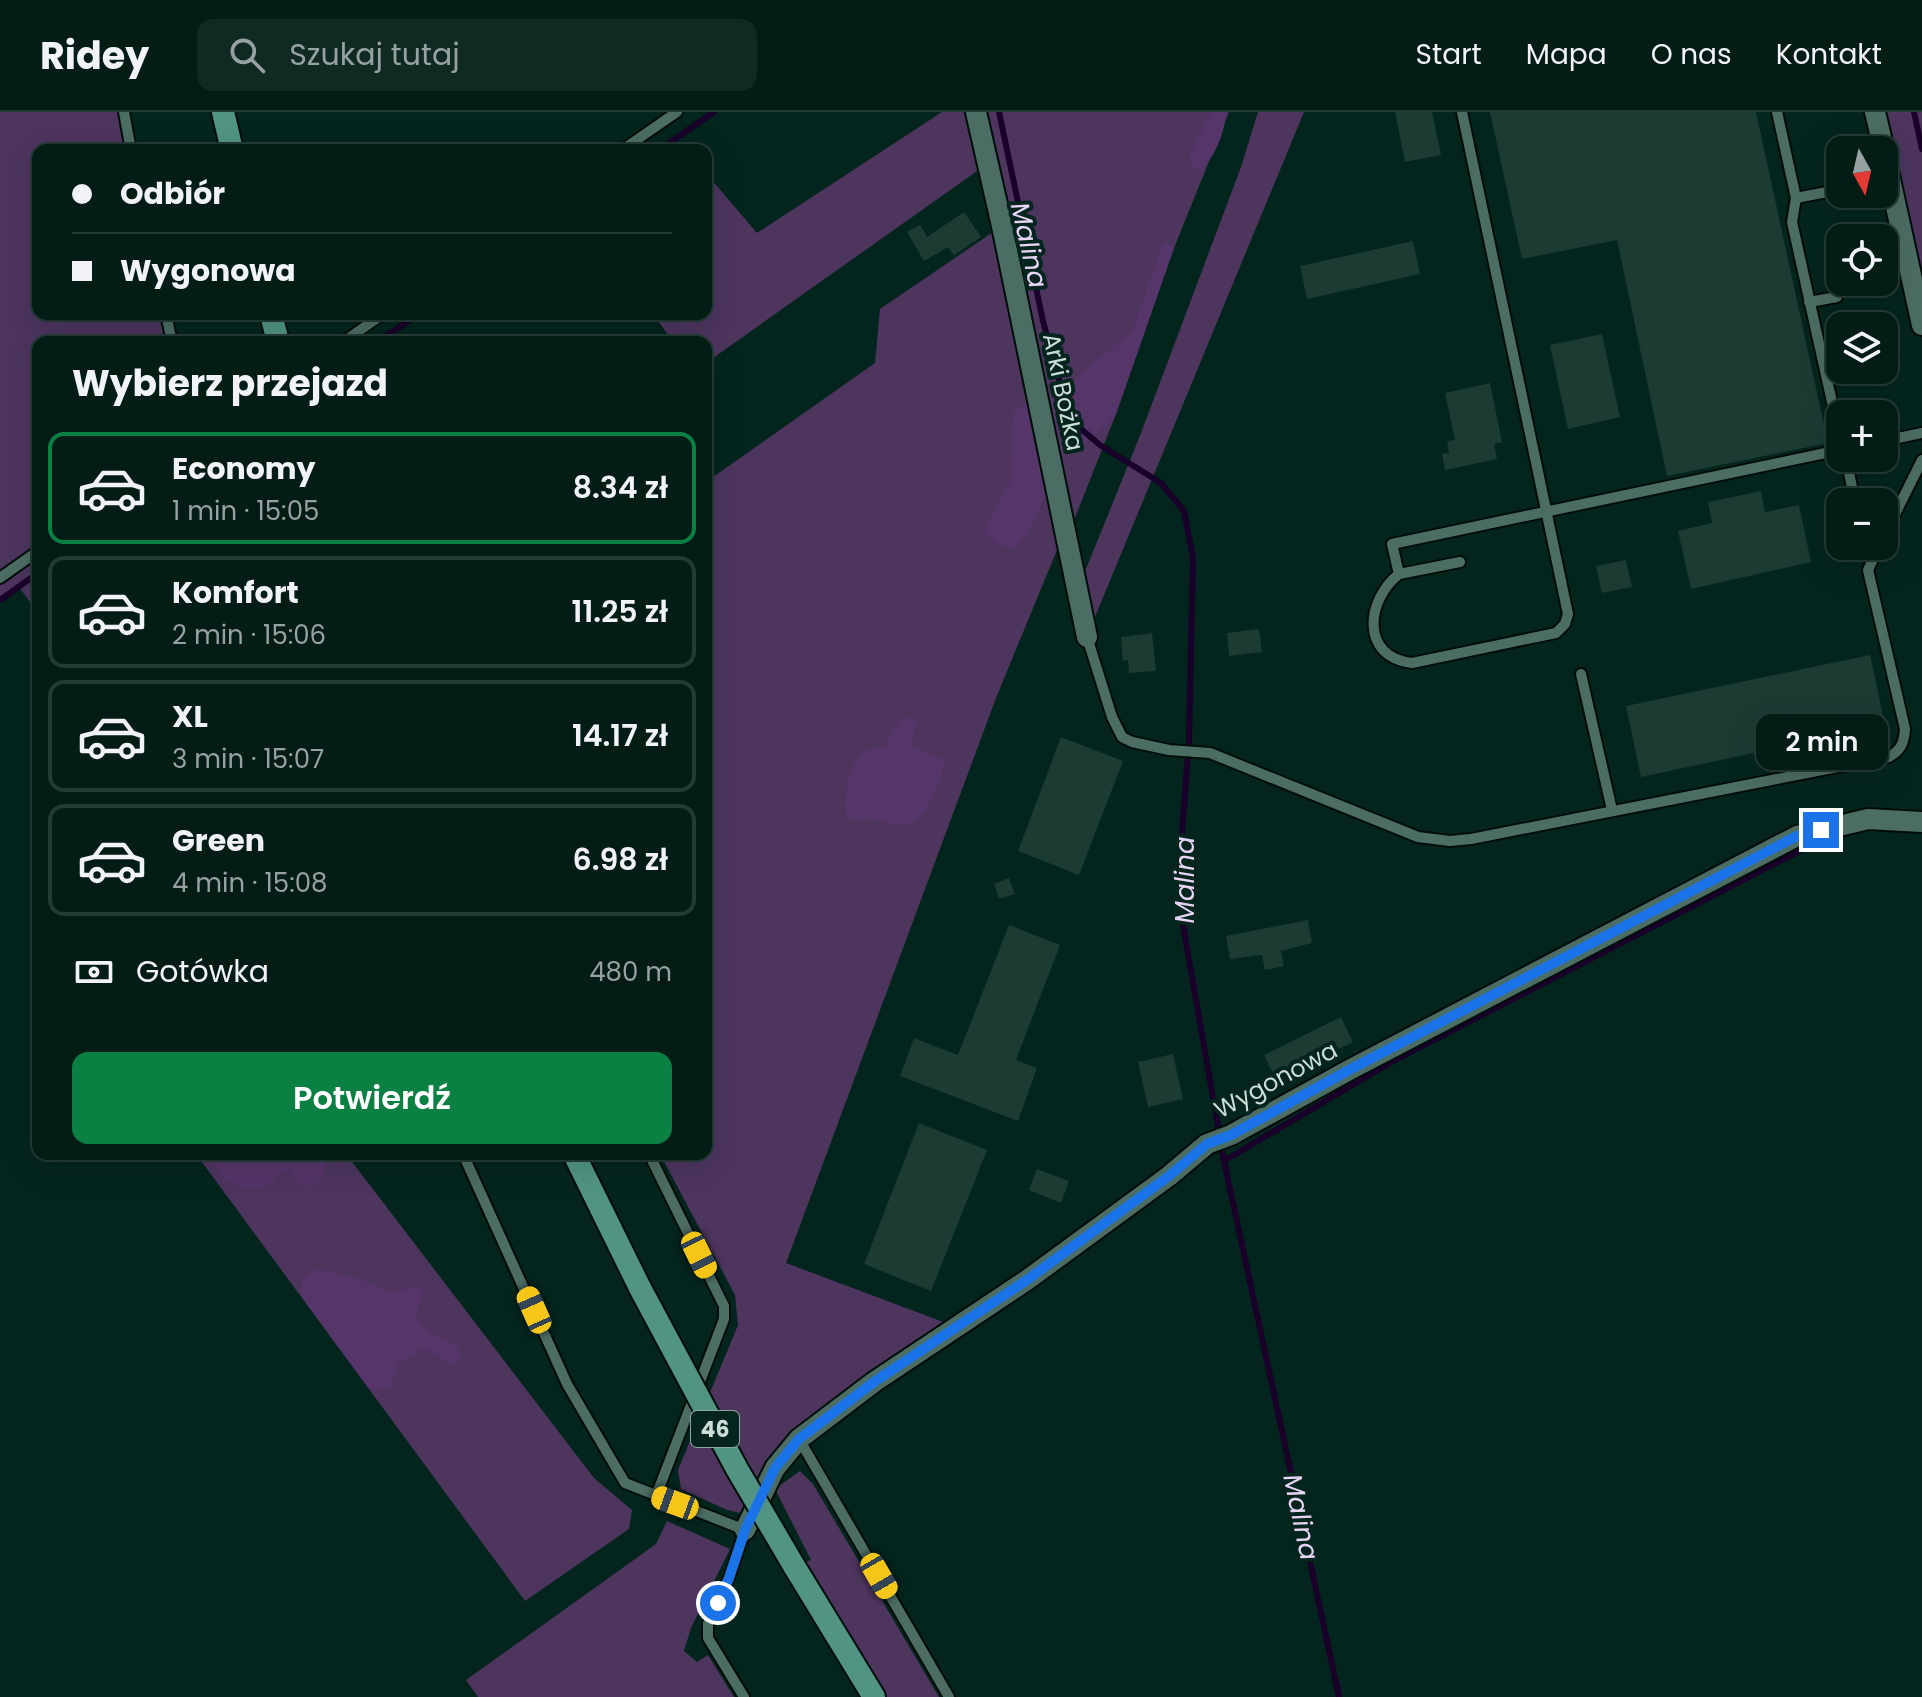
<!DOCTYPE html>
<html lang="pl">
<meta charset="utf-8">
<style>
:root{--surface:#031c16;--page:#112923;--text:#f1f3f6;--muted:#97a1a1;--line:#243a35;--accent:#0b8043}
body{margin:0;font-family:Poppins,sans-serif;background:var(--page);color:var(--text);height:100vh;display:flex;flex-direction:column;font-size:30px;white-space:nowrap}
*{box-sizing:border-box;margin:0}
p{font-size:26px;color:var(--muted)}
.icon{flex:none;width:44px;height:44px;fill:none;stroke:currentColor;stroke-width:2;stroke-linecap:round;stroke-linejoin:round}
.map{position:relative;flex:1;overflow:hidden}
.drawer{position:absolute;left:32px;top:224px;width:680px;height:824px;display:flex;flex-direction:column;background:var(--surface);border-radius:16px;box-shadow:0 8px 32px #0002,0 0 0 2px var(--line)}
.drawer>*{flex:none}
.banner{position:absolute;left:32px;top:32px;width:680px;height:176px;border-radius:16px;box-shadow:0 8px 32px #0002,0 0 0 2px var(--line);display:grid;align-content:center;height:176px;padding:0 40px;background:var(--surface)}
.needle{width:52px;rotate:172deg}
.tools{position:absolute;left:1826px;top:24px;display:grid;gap:16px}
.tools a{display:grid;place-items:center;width:72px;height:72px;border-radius:16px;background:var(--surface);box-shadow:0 8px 32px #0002,0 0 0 2px var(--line);font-size:40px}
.end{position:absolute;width:36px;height:36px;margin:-18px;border:10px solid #1a73e8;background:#fff;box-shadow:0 0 0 4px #fff}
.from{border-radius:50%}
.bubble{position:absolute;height:56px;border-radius:16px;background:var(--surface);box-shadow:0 8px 32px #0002,0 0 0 2px var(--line);font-size:26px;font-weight:600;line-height:56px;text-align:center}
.car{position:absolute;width:24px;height:48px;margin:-24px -12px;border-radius:10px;box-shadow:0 0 6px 2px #0007;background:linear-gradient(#f5c518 24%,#345 0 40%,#f5c518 0 76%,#345 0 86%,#f5c518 0)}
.banner b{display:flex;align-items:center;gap:28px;height:76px;font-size:30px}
.banner b+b{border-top:2px solid var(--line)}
.banner i{width:20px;height:20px;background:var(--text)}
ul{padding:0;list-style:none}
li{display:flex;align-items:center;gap:24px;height:112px;margin:0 16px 12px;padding:0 24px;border:4px solid var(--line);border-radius:16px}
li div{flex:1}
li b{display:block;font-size:30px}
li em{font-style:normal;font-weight:600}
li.on{border-color:var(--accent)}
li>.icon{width:72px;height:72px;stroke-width:1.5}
h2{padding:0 40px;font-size:36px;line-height:96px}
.pay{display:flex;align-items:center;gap:20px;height:88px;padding:0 40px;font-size:30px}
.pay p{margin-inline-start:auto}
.button{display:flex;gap:16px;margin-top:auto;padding:16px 40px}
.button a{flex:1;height:92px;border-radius:16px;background:var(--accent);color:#fff;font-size:32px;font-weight:600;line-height:92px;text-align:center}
header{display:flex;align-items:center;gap:48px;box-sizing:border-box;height:112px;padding:0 40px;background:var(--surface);border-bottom:2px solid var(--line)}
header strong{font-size:38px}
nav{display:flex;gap:44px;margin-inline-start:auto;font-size:28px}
.search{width:560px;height:72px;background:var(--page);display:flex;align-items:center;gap:20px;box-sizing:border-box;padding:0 28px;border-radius:16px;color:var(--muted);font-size:30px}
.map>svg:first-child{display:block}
.green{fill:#4d355e}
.forest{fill:#55356a}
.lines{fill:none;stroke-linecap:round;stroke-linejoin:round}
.stream{stroke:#19002a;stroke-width:6}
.building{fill:#1b3b33}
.service-casing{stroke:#000d08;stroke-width:14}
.minor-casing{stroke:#000d08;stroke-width:24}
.primary-casing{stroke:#000d08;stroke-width:26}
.service{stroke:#4c6d64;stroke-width:10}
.minor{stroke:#4c6d64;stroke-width:20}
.primary{stroke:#519483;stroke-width:22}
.primary-bridge-casing{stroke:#000d08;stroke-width:26;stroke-linecap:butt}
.primary-bridge{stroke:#519483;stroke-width:22}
.route{stroke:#1a73e8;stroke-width:10}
.labels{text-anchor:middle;stroke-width:8;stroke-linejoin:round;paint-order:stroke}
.shield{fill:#04251e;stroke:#90a6a0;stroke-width:2}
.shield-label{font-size:22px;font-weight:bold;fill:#ccddd8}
.street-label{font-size:24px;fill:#ccddd8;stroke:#04251e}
.water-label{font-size:26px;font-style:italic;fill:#e8d5f6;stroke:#04251e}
</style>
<header>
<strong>Ridey</strong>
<div class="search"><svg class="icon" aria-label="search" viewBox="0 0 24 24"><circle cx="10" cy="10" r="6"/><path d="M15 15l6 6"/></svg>Szukaj tutaj</div>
<nav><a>Start</a><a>Mapa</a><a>O nas</a><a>Kontakt</a></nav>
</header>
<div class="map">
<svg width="1922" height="1585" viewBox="0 0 1922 1585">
<rect width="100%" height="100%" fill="#04251e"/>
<g class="green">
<polygon points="0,0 124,0 131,38 38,38 38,202 166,202 172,230 38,230 38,501 19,475 0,488"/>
<polygon points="942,0 1229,0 1174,136 1116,302 1071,416 1057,438 996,586 786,1151 946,1211 792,1319 764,1355 745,1402 727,1398 681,1377 678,1358 738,1213 735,1183 660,1042 706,1042 706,370 875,251 880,197 1002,114 987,52 706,251 706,230 673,230 653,202 706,202 706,72 711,67 757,121"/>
<polygon points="1258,0 1304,0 1090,517 1082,467 1141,321 1241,55"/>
<polygon points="1875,0 1922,0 1922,213"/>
<polygon points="196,1042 346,1042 594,1366 632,1398 629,1417 525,1489"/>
<polygon points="800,1359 813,1372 939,1585 874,1585 794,1454 811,1448 775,1377"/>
<polygon points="667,1409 730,1437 691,1516 684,1539 697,1550 708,1543 734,1585 478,1585 466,1568 656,1432"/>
</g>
<g class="forest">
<path d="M1211,0H1226C1226,15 1214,52 1198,58L1191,53L1190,43Z"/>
<path d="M1168,130L1174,136L1116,302L1105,315L1079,334L1063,341L1052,354L1048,379L1035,405L1028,421L1012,437C999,434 991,429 984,418L1011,369L1013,301L1033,286L1063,284L1080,262L1132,219L1163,132Z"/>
<path d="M911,606L916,609L912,628L913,636L945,647C942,666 930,703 910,711C898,715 885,709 873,707C865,706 857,708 848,706C840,693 850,647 865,639C870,636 879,636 885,634L901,607Z"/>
<path d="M210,1042H319L326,1056L318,1069L305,1075L297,1070L291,1060L283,1059C279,1063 274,1069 269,1072C243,1083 217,1068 210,1042Z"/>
<path d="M317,1157L354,1165L392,1180L417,1174L424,1179C422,1185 418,1192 417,1199C414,1217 447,1226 460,1237L459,1248L455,1254L431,1240L421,1237L398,1252L390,1275L376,1279L370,1278L304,1188L301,1179L302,1167Z"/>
</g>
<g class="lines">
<g class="stream">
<polyline points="999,0 1043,209 1066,294 1081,317 1100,333 1161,371 1184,399 1193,446 1189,629 1181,734 1183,813 1224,1049 1339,1585"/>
<polyline points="1914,0 1922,37"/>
<polyline points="659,38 714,0"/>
<polyline points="377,230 419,202"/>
<polyline points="0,488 38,461"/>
<polyline points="1224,1049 1393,949 1807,735 1844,723"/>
</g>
</g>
<g class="building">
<polygon points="1395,0 1432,0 1441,43 1405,50"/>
<polygon points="1490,0 1756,0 1828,331 1667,364 1617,128 1522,147"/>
<polygon points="964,100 981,125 954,143 948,135 924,149 907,120 920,113 927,125"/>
<polygon points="1413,129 1420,162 1307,187 1300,154"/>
<polygon points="1602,222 1620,305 1568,317 1550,233"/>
<polygon points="1490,271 1502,330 1494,332 1497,347 1445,358 1442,342 1449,341 1447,329 1455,328 1445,281"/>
<polygon points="1761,379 1765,400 1799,393 1811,450 1691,477 1678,419 1712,411 1708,390"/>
<polygon points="1626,448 1632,475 1602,481 1596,454"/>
<polygon points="1259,517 1262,540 1229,544 1227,521"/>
<polygon points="1152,521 1156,559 1129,561 1128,548 1123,549 1121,525"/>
<polygon points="1870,543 1885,613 1641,665 1626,594"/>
<polygon points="1061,625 1123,649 1079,763 1018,739"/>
<polygon points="1009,766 1015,782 999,787 994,772"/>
<polygon points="1308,808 1312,831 1281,839 1284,854 1265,858 1262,843 1230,847 1226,824"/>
<polygon points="1009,813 1060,833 1016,948 1037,956 1018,1009 900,964 914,926 958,943"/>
<polygon points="1341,905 1353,930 1276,968 1264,943"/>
<polygon points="1173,942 1183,987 1148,995 1138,950"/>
<polygon points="919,1011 987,1038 931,1179 864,1152"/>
<polygon points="1037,1057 1069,1069 1061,1091 1029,1078"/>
</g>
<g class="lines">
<defs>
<g id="service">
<polyline points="124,0 131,38"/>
<polyline points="1777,0 1796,86 1792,110 1840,326"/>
<polyline points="622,38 677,0"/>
<polyline points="1796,86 1827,80"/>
<polyline points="1809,190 1837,185"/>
<polyline points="166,202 172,230"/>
<polyline points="343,230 383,202"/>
<polyline points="1884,329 1922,321"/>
<polyline points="1846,346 1855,390"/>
<polyline points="1884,424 1922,348"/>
<path d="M1460,450L1399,462C1366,488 1360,545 1412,551L1556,521L1565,512L1568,502L1462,0"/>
<polyline points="1399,462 1392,432 1840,338"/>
<polyline points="0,466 38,439"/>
<path d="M1087,525L1112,605L1122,625L1132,630L1169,638L1210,641L1418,725L1450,729L1471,727L1889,645C1901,638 1904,631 1905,617L1868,458L1879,434"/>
<polyline points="1581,562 1612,698"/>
<polyline points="463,1042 567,1272 625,1371 745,1418 729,1466 708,1511 708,1526 744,1585"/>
<polyline points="649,1042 724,1194 724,1207 656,1384"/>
<polyline points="799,1327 949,1585"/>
</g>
<g id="minor">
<polyline points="976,0 1002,114 1087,525"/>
<polyline points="1875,0 1884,38"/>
<polyline points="1884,40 1922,213"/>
<polyline points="745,1418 775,1356 799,1327 874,1270 1027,1168 1169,1064 1207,1032 1231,1023 1351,957 1797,724 1868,707 1922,710"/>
</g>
<g id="primary">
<polyline points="223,0 232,38"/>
<polyline points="271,202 278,230"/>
<polyline points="574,1042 640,1176"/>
<polyline points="794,1454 874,1585"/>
</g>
</defs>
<use href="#service" class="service-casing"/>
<use href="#minor" class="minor-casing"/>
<use href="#primary" class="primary-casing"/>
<use href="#service" class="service"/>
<use href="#minor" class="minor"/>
<use href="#primary" class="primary"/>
<defs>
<polyline id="primary-bridge" points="640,1176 737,1357 794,1454"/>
</defs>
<use href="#primary-bridge" class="primary-bridge-casing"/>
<use href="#primary-bridge" class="primary-bridge"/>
</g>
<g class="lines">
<polyline class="route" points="718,1491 729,1466 745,1418 775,1356 799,1327 874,1270 1027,1168 1169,1064 1207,1032 1231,1023 1351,957 1797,724 1821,718"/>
</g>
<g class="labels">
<rect class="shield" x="691" y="1299" width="48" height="36" rx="6"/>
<g class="shield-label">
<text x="715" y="1325">46</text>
</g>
<g class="street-label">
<text transform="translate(1063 280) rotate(78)" y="8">Arki Bożka</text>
<text transform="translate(1276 968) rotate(-28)" y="8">Wygonowa</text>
</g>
<g class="water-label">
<text transform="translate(1029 133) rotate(77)" y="9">Malina</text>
<text transform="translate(1185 768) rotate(-90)" y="9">Malina</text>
<text transform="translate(1301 1405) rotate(78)" y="9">Malina</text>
</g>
</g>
</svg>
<div class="tools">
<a><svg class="needle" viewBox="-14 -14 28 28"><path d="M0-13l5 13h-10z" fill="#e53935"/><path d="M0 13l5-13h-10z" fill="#97a1a1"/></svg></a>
<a><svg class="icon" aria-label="locate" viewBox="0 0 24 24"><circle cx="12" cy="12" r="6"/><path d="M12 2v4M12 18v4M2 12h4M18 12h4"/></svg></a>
<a><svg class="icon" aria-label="layers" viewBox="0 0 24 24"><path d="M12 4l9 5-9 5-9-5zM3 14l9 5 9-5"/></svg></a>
<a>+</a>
<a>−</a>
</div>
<i class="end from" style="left:718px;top:1491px"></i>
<i class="end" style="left:1821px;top:718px"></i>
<div class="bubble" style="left:1756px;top:602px;width:132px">2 min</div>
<i class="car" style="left:699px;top:1143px;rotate:154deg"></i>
<i class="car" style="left:534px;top:1198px;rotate:336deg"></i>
<i class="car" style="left:675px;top:1391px;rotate:290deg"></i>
<i class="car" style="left:879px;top:1464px;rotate:150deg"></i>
<div class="banner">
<b><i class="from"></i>Odbiór</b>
<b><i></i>Wygonowa</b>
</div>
<section class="drawer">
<h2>Wybierz przejazd</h2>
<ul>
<li class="on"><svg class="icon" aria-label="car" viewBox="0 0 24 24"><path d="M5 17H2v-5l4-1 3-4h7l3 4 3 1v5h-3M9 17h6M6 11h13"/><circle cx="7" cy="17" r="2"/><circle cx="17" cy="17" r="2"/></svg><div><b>Economy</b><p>1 min · 15:05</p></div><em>8.34 zł</em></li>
<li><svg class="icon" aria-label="car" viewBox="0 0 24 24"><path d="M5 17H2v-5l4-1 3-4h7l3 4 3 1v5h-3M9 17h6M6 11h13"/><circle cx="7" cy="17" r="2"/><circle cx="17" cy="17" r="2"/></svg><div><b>Komfort</b><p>2 min · 15:06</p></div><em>11.25 zł</em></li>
<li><svg class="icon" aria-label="car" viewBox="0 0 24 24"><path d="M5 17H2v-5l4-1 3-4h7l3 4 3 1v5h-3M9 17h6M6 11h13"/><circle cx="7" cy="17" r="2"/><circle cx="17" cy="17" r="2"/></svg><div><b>XL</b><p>3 min · 15:07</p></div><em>14.17 zł</em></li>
<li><svg class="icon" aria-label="car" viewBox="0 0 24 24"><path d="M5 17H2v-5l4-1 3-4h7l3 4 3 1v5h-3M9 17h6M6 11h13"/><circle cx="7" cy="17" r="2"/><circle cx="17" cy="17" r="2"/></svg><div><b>Green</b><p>4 min · 15:08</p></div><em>6.98 zł</em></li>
</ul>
<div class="pay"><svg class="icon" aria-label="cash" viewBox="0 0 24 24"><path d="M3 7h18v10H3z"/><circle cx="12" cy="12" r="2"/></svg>Gotówka<p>480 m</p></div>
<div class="button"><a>Potwierdź</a></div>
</section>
</div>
